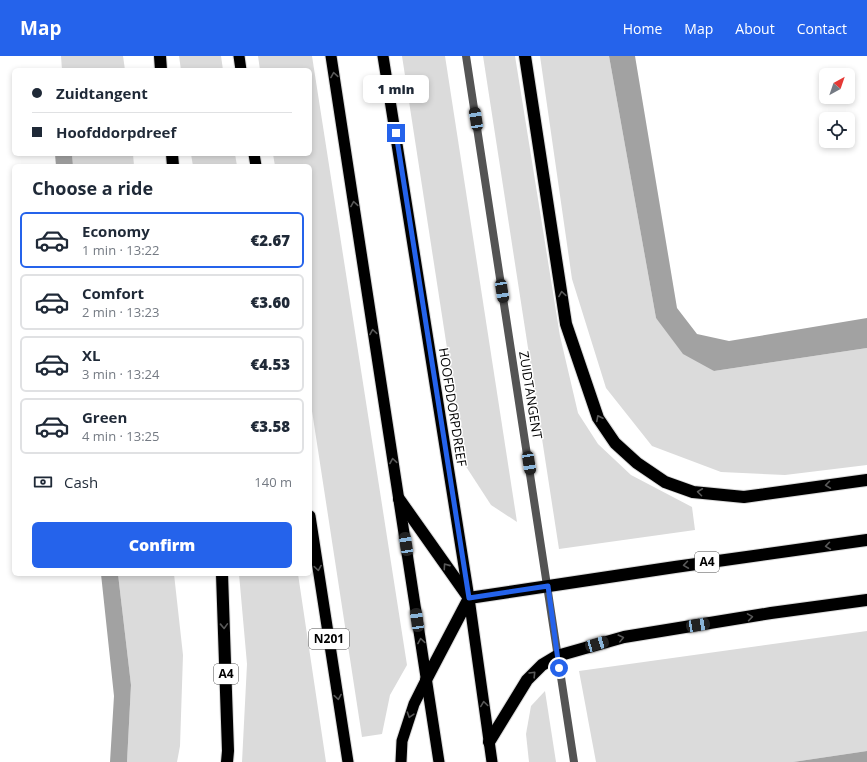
<!DOCTYPE html>
<meta charset="utf-8">
<style>
:root{--surface:#fff;--page:#f2f2f3;--text:#1f2937;--muted:#747a83;--line:#e0e1e3;--accent:#2563eb}
body{margin:0;font-family:"Open Sans",sans-serif;background:var(--page);color:var(--text);height:100vh;display:flex;flex-direction:column;font-size:15px;white-space:nowrap}
*{box-sizing:border-box;margin:0}
p{font-size:13px;color:var(--muted)}
.icon{flex:none;width:22px;height:22px;fill:none;stroke:currentColor;stroke-width:2;stroke-linecap:round;stroke-linejoin:round}
.map{position:relative;flex:1;overflow:hidden}
.side{position:absolute;left:12px;top:108px;width:300px;height:412px;display:flex;flex-direction:column;background:var(--surface);border-radius:6px;box-shadow:0 2px 6px #0003}
.side>*{flex:none}
.guide{position:absolute;left:12px;top:12px;width:300px;height:88px;border-radius:6px;box-shadow:0 2px 6px #0003;display:grid;align-content:center;height:88px;padding:0 20px;background:var(--surface)}
.needle{width:26px;rotate:40deg}
.buttons{position:absolute;left:819px;top:12px;display:grid;gap:8px}
.buttons a{display:grid;place-items:center;width:36px;height:36px;border-radius:6px;background:var(--surface);box-shadow:0 2px 6px #0003;font-size:20px}
.end{position:absolute;width:18px;height:18px;margin:-9px;border:5px solid #2563eb;background:#fff;box-shadow:0 0 0 2px #fff}
.from{border-radius:50%}
.bubble{position:absolute;height:28px;border-radius:6px;background:var(--surface);box-shadow:0 2px 6px #0003;font-size:13px;font-weight:800;line-height:28px;text-align:center}
.car{position:absolute;width:12px;height:24px;margin:-12px -6px;border-radius:5px;box-shadow:0 0 3px 1px #0007;background:linear-gradient(#222 24%,#8ab4d8 0 40%,#222 0 76%,#8ab4d8 0 86%,#222 0)}
.guide b{display:flex;align-items:center;gap:14px;height:38px;font-size:15px}
.guide b+b{border-top:1px solid var(--line)}
.guide i{width:10px;height:10px;background:var(--text)}
ul{padding:0;list-style:none}
li{display:flex;align-items:center;gap:12px;height:56px;margin:0 8px 6px;padding:0 12px;border:2px solid var(--line);border-radius:6px}
li div{flex:1}
li b{display:block;font-size:15px}
li em{font-style:normal;font-weight:800}
li.selected{border-color:var(--accent)}
li>.icon{width:36px;height:36px;stroke-width:1.5}
h2{padding:0 20px;font-size:18px;line-height:48px}
.pay{display:flex;align-items:center;gap:10px;height:44px;padding:0 20px;font-size:15px}
.pay p{margin-inline-start:auto}
.cta{display:flex;gap:8px;margin-top:auto;padding:8px 20px}
.cta a{flex:1;height:46px;border-radius:6px;background:var(--accent);color:#fff;font-size:16px;font-weight:800;line-height:46px;text-align:center}
header{display:flex;align-items:center;gap:24px;box-sizing:border-box;height:56px;padding:0 20px;background:var(--accent);color:#fff}
header strong{font-size:19px}
nav{display:flex;gap:22px;margin-inline-start:auto;font-size:14px}
.map>svg:first-child{display:block}
.green{fill:#dbdbdb}
.water{fill:#a2a2a2}
.lines{fill:none;stroke-linecap:round;stroke-linejoin:round}
.trunk-casing{stroke:#dbdbdb;stroke-width:13}
.motorway-casing{stroke:#dbdbdb;stroke-width:14}
.service{stroke:#545454;stroke-width:8}
.trunk{stroke:#000;stroke-width:11}
.motorway{stroke:#000;stroke-width:12}
.oneway{stroke:#595959}
.route{stroke:#2563eb;stroke-width:5}
.labels{text-anchor:middle;stroke-width:3;stroke-linejoin:round;paint-order:stroke}
.shield{fill:#fff;stroke:#4c4c4c;stroke-width:1}
.shield-label{font-size:12px;font-weight:bold;fill:#000}
.street-label{font-size:13px;fill:#000;stroke:#fff}
</style>
<header>
<strong>Map</strong>
<nav><a>Home</a><a>Map</a><a>About</a><a>Contact</a></nav>
</header>
<div class="map">
<svg width="867" height="706" viewBox="0 0 867 706">
<rect width="100%" height="100%" fill="#fff"/>
<g class="green">
<polygon points="61,0 123,0 125,14 62,14"/>
<polygon points="179,0 221,0 223,14 181,14"/>
<polygon points="258,0 312,0 407,609 390,639 382,678 362,681 310,342 310,110 275,110 273,98 310,98 310,14 260,14"/>
<polygon points="402,0 445,0 517,466 491,449 465,409"/>
<polygon points="483,0 515,0 560,280 578,357 598,388 631,419 692,451 695,474 559,493"/>
<polygon points="540,0 609,0 656,262 714,315 867,292 867,409 785,419 721,416 652,390 606,332 572,223"/>
<polygon points="72,98 133,98 134,110 73,110"/>
<polygon points="191,98 235,98 237,110 193,110"/>
<polygon points="118,518 174,518 183,599 180,690 177,706 127,706 131,629"/>
<polygon points="239,518 298,518 326,706 242,706 247,608"/>
<polygon points="867,575 867,695 793,706 596,706 579,615"/>
<polygon points="545,635 556,706 529,706 526,678 531,650"/>
</g>
<g class="water">
<polygon points="609,0 635,0 677,252 697,278 729,285 867,262 867,292 714,315 683,298 656,262"/>
<polygon points="55,98 72,98 73,110 56,110"/>
<polygon points="101,518 118,518 131,629 127,706 110,706 114,640"/>
<polygon points="867,695 867,706 793,706"/>
</g>
<g class="lines">
<defs>
<g id="trunk">
<polyline points="239,0 241,14"/>
<polyline points="331,0 439,706"/>
<polyline points="383,0 469,542 492,706"/>
<polyline points="254,98 256,110"/>
<polyline points="310,460 348,706"/>
<polyline points="401,706 402,685 414,648 426,624"/>
</g>
<g id="motorway">
<polyline points="160,0 161,14"/>
<polyline points="525,0 566,268 598,362 615,387 637,407 665,426 693,436 744,441 867,424"/>
<polyline points="172,98 173,110"/>
<polyline points="399,443 469,542"/>
<polyline points="222,518 228,695 227,706"/>
<polyline points="469,542 675,511 867,484"/>
<polyline points="426,624 469,542"/>
<polyline points="489,686 527,624 542,609 557,600 624,581 771,557 867,544"/>
</g>
</defs>
<use href="#trunk" class="trunk-casing"/>
<use href="#motorway" class="motorway-casing"/>
<polyline class="service" points="466,0 574,706"/>
<use href="#trunk" class="trunk"/>
<use href="#motorway" class="motorway"/>
</g>
<defs><path id="oneway-chevron" d="M-2-3.5L2.5 0L-2 3.5" fill="none" stroke-width="1.6" stroke-linecap="round" stroke-linejoin="round"/></defs>
<g class="oneway">
<use href="#oneway-chevron" transform="translate(334 19) rotate(-99)"/>
<use href="#oneway-chevron" transform="translate(354 148) rotate(-99)"/>
<use href="#oneway-chevron" transform="translate(562 238) rotate(-99)"/>
<use href="#oneway-chevron" transform="translate(373 276) rotate(-99)"/>
<use href="#oneway-chevron" transform="translate(599 362) rotate(-117)"/>
<use href="#oneway-chevron" transform="translate(393 405) rotate(-99)"/>
<use href="#oneway-chevron" transform="translate(828 429) rotate(172)"/>
<use href="#oneway-chevron" transform="translate(700 436) rotate(-173)"/>
<use href="#oneway-chevron" transform="translate(828 490) rotate(172)"/>
<use href="#oneway-chevron" transform="translate(686 509) rotate(172)"/>
<use href="#oneway-chevron" transform="translate(446 510) rotate(-125)"/>
<use href="#oneway-chevron" transform="translate(318 512) rotate(81)"/>
<use href="#oneway-chevron" transform="translate(750 561) rotate(-9)"/>
<use href="#oneway-chevron" transform="translate(224 570) rotate(88)"/>
<use href="#oneway-chevron" transform="translate(621 582) rotate(-14)"/>
<use href="#oneway-chevron" transform="translate(421 585) rotate(-99)"/>
<use href="#oneway-chevron" transform="translate(533 618) rotate(-46)"/>
<use href="#oneway-chevron" transform="translate(338 641) rotate(81)"/>
<use href="#oneway-chevron" transform="translate(484 648) rotate(-98)"/>
<use href="#oneway-chevron" transform="translate(410 659) rotate(108)"/>
</g>
<g class="lines">
<polyline class="route" points="396,77 469,542 548,530 559,612"/>
</g>
<g class="labels">
<g class="shield">
<rect x="695" y="496" width="24" height="20" rx="3"/>
<rect x="309" y="573" width="40" height="20" rx="3"/>
<rect x="214" y="608" width="24" height="20" rx="3"/>
</g>
<g class="shield-label">
<text x="707" y="510">A4</text>
<text x="329" y="587">N201</text>
<text x="226" y="622">A4</text>
</g>
<g class="street-label">
<text transform="translate(531 339) rotate(81)" y="5">ZUIDTANGENT</text>
<text transform="translate(453 351) rotate(81)" y="5">HOOFDDORPDREEF</text>
</g>
</g>
</svg>
<div class="buttons">
<a><svg class="needle" viewBox="-14 -14 28 28"><path d="M0-13l5 13h-10z" fill="#e53935"/><path d="M0 13l5-13h-10z" fill="#747a83"/></svg></a>
<a><svg class="icon" aria-label="locate" viewBox="0 0 24 24"><circle cx="12" cy="12" r="6"/><path d="M12 2v4M12 18v4M2 12h4M18 12h4"/></svg></a>
</div>
<i class="end from" style="left:559px;top:612px"></i>
<i class="end" style="left:396px;top:77px"></i>
<div class="bubble" style="left:363px;top:19px;width:66px">1 min</div>
<i class="car" style="left:476px;top:63px;rotate:351deg"></i>
<i class="car" style="left:502px;top:235px;rotate:171deg"></i>
<i class="car" style="left:529px;top:407px;rotate:171deg"></i>
<i class="car" style="left:406px;top:488px;rotate:351deg"></i>
<i class="car" style="left:417px;top:564px;rotate:352deg"></i>
<i class="car" style="left:698px;top:569px;rotate:81deg"></i>
<i class="car" style="left:597px;top:588px;rotate:74deg"></i>
<div class="guide">
<b><i class="from"></i>Zuidtangent</b>
<b><i></i>Hoofddorpdreef</b>
</div>
<section class="side">
<h2>Choose a ride</h2>
<ul>
<li class="selected"><svg class="icon" aria-label="car" viewBox="0 0 24 24"><path d="M5 17H2v-5l4-1 3-4h7l3 4 3 1v5h-3M9 17h6M6 11h13"/><circle cx="7" cy="17" r="2"/><circle cx="17" cy="17" r="2"/></svg><div><b>Economy</b><p>1 min · 13:22</p></div><em>€2.67</em></li>
<li><svg class="icon" aria-label="car" viewBox="0 0 24 24"><path d="M5 17H2v-5l4-1 3-4h7l3 4 3 1v5h-3M9 17h6M6 11h13"/><circle cx="7" cy="17" r="2"/><circle cx="17" cy="17" r="2"/></svg><div><b>Comfort</b><p>2 min · 13:23</p></div><em>€3.60</em></li>
<li><svg class="icon" aria-label="car" viewBox="0 0 24 24"><path d="M5 17H2v-5l4-1 3-4h7l3 4 3 1v5h-3M9 17h6M6 11h13"/><circle cx="7" cy="17" r="2"/><circle cx="17" cy="17" r="2"/></svg><div><b>XL</b><p>3 min · 13:24</p></div><em>€4.53</em></li>
<li><svg class="icon" aria-label="car" viewBox="0 0 24 24"><path d="M5 17H2v-5l4-1 3-4h7l3 4 3 1v5h-3M9 17h6M6 11h13"/><circle cx="7" cy="17" r="2"/><circle cx="17" cy="17" r="2"/></svg><div><b>Green</b><p>4 min · 13:25</p></div><em>€3.58</em></li>
</ul>
<div class="pay"><svg class="icon" aria-label="cash" viewBox="0 0 24 24"><path d="M3 7h18v10H3z"/><circle cx="12" cy="12" r="2"/></svg>Cash<p>140 m</p></div>
<div class="cta"><a>Confirm</a></div>
</section>
</div>
